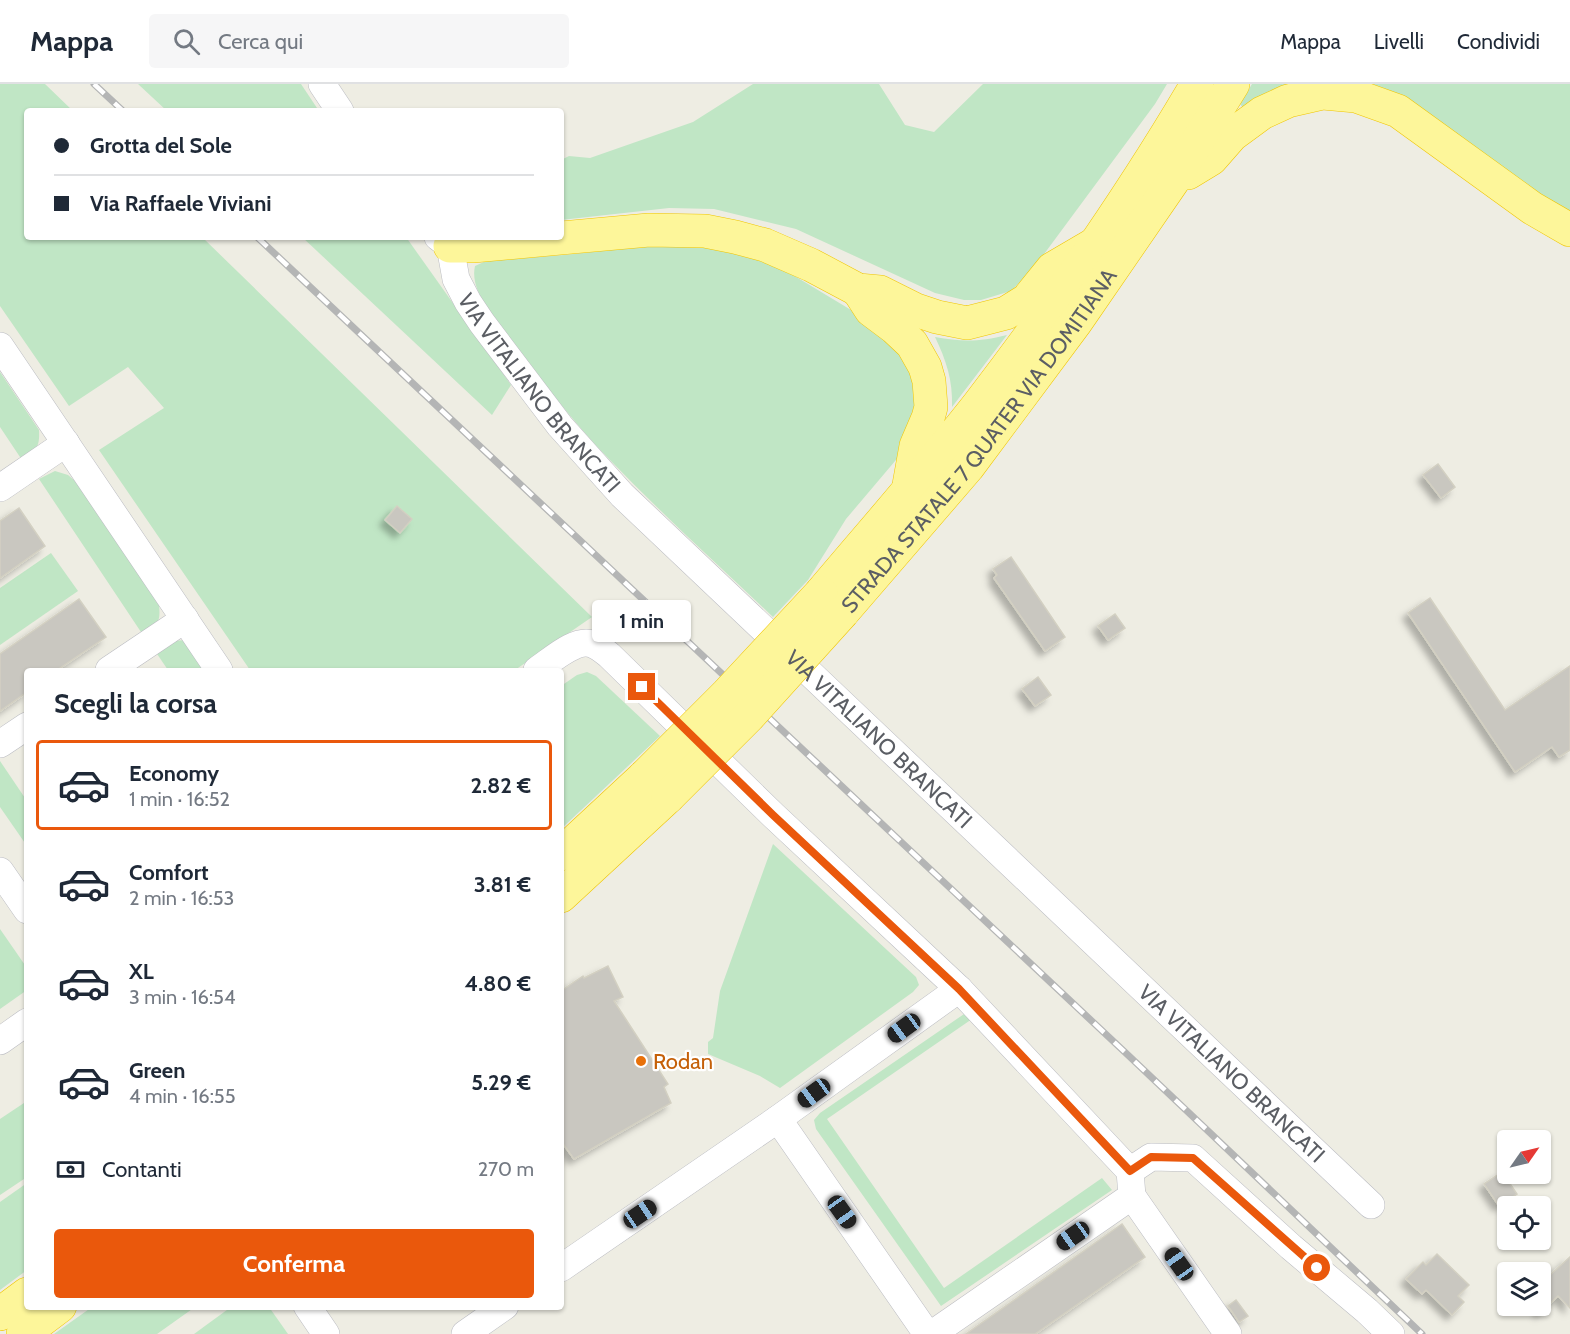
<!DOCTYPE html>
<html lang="it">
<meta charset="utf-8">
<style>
:root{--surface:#fff;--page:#f6f6f7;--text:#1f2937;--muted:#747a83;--line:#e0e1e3;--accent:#ea580c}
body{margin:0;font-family:Cabin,sans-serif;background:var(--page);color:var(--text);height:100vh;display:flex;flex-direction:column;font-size:22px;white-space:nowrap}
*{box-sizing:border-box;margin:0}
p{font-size:20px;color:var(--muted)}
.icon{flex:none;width:33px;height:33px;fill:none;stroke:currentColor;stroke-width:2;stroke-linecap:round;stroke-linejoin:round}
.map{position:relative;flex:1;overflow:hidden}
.panel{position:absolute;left:24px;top:584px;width:540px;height:642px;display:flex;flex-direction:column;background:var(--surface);border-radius:6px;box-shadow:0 2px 4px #0004}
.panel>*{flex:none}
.guide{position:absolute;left:24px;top:24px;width:540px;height:132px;border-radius:6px;box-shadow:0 2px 4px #0004;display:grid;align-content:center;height:132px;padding:0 30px;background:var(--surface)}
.needle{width:39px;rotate:56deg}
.fabs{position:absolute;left:1497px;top:1046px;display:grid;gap:12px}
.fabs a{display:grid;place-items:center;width:54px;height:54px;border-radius:6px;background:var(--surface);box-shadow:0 2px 4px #0004;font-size:30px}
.end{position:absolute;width:27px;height:27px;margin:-14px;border:8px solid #ea580c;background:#fff;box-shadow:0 0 0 3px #fff}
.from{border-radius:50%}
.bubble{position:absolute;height:42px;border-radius:6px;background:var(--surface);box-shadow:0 2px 4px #0004;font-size:20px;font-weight:800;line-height:42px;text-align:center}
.car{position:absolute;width:18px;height:36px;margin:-18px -9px;border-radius:8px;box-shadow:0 0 4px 2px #0007;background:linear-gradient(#222 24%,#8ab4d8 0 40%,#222 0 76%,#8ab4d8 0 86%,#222 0)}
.guide b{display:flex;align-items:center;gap:21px;height:57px;font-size:22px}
.guide b+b{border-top:2px solid var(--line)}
.guide i{width:15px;height:15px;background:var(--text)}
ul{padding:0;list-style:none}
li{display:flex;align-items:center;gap:18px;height:90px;margin:0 12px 9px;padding:0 18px;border:3px solid transparent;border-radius:6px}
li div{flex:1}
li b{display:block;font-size:22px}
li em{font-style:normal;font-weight:800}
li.selected{border-color:var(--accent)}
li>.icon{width:54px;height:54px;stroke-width:1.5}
h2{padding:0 30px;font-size:27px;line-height:72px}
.pay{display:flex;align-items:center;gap:15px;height:66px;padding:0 30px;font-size:22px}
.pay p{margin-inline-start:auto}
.cta{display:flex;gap:12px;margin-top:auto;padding:12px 30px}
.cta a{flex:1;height:69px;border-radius:6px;background:var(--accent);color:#fff;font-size:24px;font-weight:800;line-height:69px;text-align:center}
header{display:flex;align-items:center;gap:36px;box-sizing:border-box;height:84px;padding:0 30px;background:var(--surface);border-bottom:2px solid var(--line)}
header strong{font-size:28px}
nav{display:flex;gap:33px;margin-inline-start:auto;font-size:21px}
.search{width:420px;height:54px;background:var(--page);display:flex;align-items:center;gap:15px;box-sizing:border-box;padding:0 21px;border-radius:6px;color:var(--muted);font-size:22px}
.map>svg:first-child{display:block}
.green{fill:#c0e6c5}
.building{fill:#c9c7c0;stroke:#d3d0c2;stroke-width:1.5;filter:url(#shadow)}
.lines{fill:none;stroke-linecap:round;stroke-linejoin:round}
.minor-casing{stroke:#bbbcc2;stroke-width:28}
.trunk-casing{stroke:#f0c502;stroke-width:34}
.minor{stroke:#fff;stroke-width:27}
.trunk{stroke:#fdf69a;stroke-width:33}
.rail-casing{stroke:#b4b5b5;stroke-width:7}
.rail{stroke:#fff;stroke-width:4.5;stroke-dasharray:14;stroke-linecap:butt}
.trunk-bridge-casing{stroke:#f0c502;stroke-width:34;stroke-linecap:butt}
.trunk-bridge{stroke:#fdf69a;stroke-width:33}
.route{stroke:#ea580c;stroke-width:8}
.food-dot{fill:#e8710a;stroke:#fff;stroke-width:2}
.labels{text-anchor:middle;stroke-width:4.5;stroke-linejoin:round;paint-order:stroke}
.street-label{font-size:22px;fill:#5b5e64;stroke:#fff}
.food-label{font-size:22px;fill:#c56008;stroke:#fff;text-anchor:start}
</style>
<header>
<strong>Mappa</strong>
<div class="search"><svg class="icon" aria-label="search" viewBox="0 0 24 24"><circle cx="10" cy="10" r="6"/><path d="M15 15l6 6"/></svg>Cerca qui</div>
<nav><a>Mappa</a><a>Livelli</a><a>Condividi</a></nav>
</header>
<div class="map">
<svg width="1570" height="1250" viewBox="0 0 1570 1250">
<defs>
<filter id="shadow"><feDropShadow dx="-5.5" dy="5.5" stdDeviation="3" flood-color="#0004"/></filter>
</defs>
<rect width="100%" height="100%" fill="#eeede3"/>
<g class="green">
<polygon points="0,0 45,0 73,27 27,27 27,153 202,153 592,533 515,586 250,586 99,366 164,324 128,283 69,322 0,222"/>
<polygon points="138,0 301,0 319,27 167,27"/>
<polygon points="753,0 879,0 905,41 934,48 983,0 1167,0 1155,20 1033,185 1011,207 981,216 964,216 935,209 796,145 714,125 669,124 561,136 561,76 569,72 590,74 693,38"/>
<polygon points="1252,0 1309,0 1243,24 1240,20"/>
<polygon points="1348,0 1570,0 1570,132"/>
<polygon points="302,153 406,153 511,301 492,331"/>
<path d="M656,161L713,164L762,177L788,188L861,232L896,257L919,311L901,370L846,435L808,496L773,533C718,481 661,429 608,374C572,337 541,296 510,254C496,235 469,207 475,182L486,177L564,171Z"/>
<path d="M1007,251L952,323C953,296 946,276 935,253C962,258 979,258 1007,251Z"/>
<path d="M0,288L39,346C40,364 36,366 22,376L0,343Z"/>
<path d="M55,387L68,391L75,397L159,521C161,539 157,541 143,551L39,395Z"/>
<polygon points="51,469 78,507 0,561 0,504"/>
<polygon points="185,556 207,586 168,586 155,567 174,557"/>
<polygon points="587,588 596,592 660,652 561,745 561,602 577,591"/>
<polygon points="0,677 27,717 27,762 0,723"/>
<polygon points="773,760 916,893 919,901 913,908 780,1004 760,992 708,970 708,958 713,954 720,907"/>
<polygon points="0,845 27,884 27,906 0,925"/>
<polygon points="967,928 972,935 827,1035 944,1204 1102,1094 1112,1106 941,1222 816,1045 814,1036 820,1029"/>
<polygon points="27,1017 27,1093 0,1111 0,1035"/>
<polygon points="27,1099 27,1186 0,1206 0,1118"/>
<polygon points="92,1223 92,1222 195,1223 157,1250 54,1250"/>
<polygon points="231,1223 269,1223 288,1250 194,1250"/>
</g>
<g class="building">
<polygon points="1438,380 1455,403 1441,414 1423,391"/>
<polygon points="397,422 412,435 400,449 385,436"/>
<polygon points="19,424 45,462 0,494 0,437"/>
<polygon points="1011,473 1065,553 1045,567 994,494 997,491 993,485"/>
<polygon points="1430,514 1505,626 1570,582 1570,666 1559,673 1552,663 1515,688 1408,529"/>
<polygon points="79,515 106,553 57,586 27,586 27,608 0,627 0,570"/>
<polygon points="1115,530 1125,544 1108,556 1098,542"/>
<polygon points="1038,593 1051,611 1035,622 1022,605"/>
<polygon points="608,882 623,913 614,917 668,1000 664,1003 671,1019 574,1075 561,1057 561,907 583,892 584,894"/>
<polygon points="1502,1088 1517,1110 1499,1122 1484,1100"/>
<polygon points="1122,1140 1145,1173 1035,1250 966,1250"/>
<polygon points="1437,1170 1469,1201 1458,1212 1464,1218 1452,1231 1426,1206 1422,1210 1406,1195 1423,1178 1426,1181"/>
<polygon points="1570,1173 1570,1224 1558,1212 1540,1229 1540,1200"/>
<polygon points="1236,1216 1248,1232 1239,1238 1228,1222"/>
</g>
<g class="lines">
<defs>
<g id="minor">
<polyline points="322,0 340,27"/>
<path id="s1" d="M438,153L450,162L456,195L468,218L482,239L560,342L622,411L1371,1121"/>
<polyline points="0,262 219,586"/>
<polyline points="0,404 66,359"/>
<polyline points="109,586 185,535"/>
<path d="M537,586C551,577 575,554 592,560C598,562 604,567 609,571L773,731L959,905L1130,1087L1132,1112"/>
<polyline points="0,660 27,642"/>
<polyline points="0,787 27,826"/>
<polyline points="0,957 27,938"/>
<polyline points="778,1035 927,1250"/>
<polyline points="1130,1087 1151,1073 1193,1074 1291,1163 1367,1227 1391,1250"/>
<polyline points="561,1184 778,1035 959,905"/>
<polyline points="307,1222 326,1250"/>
<polyline points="465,1250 505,1222"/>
<polyline points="932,1250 1132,1112 1228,1250"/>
</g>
<g id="trunk">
<polyline points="1188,89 1211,75 1232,51 1262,29 1288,17 1323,9 1356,12 1398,27 1532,124 1570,146"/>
<polyline points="450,162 473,162 649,146 705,147 735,153 765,161 811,181 858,206 880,208 916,226 937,233 967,239 1006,229 1027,216 1052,185 1093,161"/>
<polyline points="858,206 871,226 895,244 912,260 925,283 929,297 931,323 928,334 916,362 909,401"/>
<path d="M821,509C874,446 929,384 979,320C1057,218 1132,111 1197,0"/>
<path id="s2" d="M843,528L968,383L1076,238L1173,97L1233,0"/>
<polyline points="561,770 645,692"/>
<polyline points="561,812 668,713"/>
<polyline points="0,1230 27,1210"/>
<polyline points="23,1250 60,1222"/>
</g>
</defs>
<use href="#minor" class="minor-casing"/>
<use href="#trunk" class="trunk-casing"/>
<use href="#minor" class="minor"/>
<use href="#trunk" class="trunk"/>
<defs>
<g id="rail">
<polyline points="94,0 123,27"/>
<polyline points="257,153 1129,972 1422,1250"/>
</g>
</defs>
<use href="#rail" class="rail-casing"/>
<use href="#rail" class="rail"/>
<defs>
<g id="trunk-bridge">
<polyline points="645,692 726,611 821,509"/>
<polyline points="668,713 749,632 843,528"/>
</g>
</defs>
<use href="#trunk-bridge" class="trunk-bridge-casing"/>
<use href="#trunk-bridge" class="trunk-bridge"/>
</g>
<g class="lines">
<polyline class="route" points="642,603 773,731 959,905 1130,1087 1151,1073 1193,1074 1317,1184"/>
</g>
<circle class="food-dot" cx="641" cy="977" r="6"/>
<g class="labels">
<g class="street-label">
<text dy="8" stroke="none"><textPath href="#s1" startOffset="190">VIA VITALIANO BRANCATI</textPath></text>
<text dy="8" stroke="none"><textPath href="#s2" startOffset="219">STRADA STATALE 7 QUATER VIA DOMITIANA</textPath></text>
<text dy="8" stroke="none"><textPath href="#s1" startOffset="676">VIA VITALIANO BRANCATI</textPath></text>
<text dy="8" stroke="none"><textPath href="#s1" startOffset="1162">VIA VITALIANO BRANCATI</textPath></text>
</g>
<g class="food-label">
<text x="653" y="985">Rodan</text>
</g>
</g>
</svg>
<div class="fabs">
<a><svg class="needle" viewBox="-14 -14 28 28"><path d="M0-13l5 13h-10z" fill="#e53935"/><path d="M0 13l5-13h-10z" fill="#747a83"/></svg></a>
<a><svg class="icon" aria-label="locate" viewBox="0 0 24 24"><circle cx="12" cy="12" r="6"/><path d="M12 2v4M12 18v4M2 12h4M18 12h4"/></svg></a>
<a><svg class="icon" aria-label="layers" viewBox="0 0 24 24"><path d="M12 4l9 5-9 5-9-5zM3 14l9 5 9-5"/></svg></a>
</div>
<i class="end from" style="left:1317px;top:1184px"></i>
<i class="end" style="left:642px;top:603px"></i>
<div class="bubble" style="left:592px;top:516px;width:99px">1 min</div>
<i class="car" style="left:904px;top:944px;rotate:234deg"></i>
<i class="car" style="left:814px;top:1009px;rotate:234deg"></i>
<i class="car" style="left:842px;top:1128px;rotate:145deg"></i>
<i class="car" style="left:640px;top:1130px;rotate:56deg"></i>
<i class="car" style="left:1073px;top:1152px;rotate:235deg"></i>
<i class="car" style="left:1179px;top:1180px;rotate:325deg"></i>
<div class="guide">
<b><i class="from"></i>Grotta del Sole</b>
<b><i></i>Via Raffaele Viviani</b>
</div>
<section class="panel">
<h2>Scegli la corsa</h2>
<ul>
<li class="selected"><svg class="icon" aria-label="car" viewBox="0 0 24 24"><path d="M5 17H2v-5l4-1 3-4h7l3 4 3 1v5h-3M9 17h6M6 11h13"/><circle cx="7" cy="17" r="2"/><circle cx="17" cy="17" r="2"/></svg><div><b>Economy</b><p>1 min · 16:52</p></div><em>2.82 €</em></li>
<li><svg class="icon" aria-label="car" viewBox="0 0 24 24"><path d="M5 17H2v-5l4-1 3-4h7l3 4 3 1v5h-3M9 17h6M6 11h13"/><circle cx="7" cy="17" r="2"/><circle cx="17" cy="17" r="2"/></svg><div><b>Comfort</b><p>2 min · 16:53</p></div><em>3.81 €</em></li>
<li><svg class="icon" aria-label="car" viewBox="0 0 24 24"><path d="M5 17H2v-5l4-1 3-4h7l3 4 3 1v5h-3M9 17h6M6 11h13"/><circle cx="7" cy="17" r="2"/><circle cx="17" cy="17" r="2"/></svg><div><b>XL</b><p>3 min · 16:54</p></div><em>4.80 €</em></li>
<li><svg class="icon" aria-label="car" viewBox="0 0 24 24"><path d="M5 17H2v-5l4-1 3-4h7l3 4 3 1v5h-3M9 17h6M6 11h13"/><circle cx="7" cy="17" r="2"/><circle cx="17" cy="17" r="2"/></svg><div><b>Green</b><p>4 min · 16:55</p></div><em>5.29 €</em></li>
</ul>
<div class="pay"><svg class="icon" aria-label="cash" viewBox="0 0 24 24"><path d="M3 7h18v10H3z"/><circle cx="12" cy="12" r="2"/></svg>Contanti<p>270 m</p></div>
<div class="cta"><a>Conferma</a></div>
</section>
</div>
